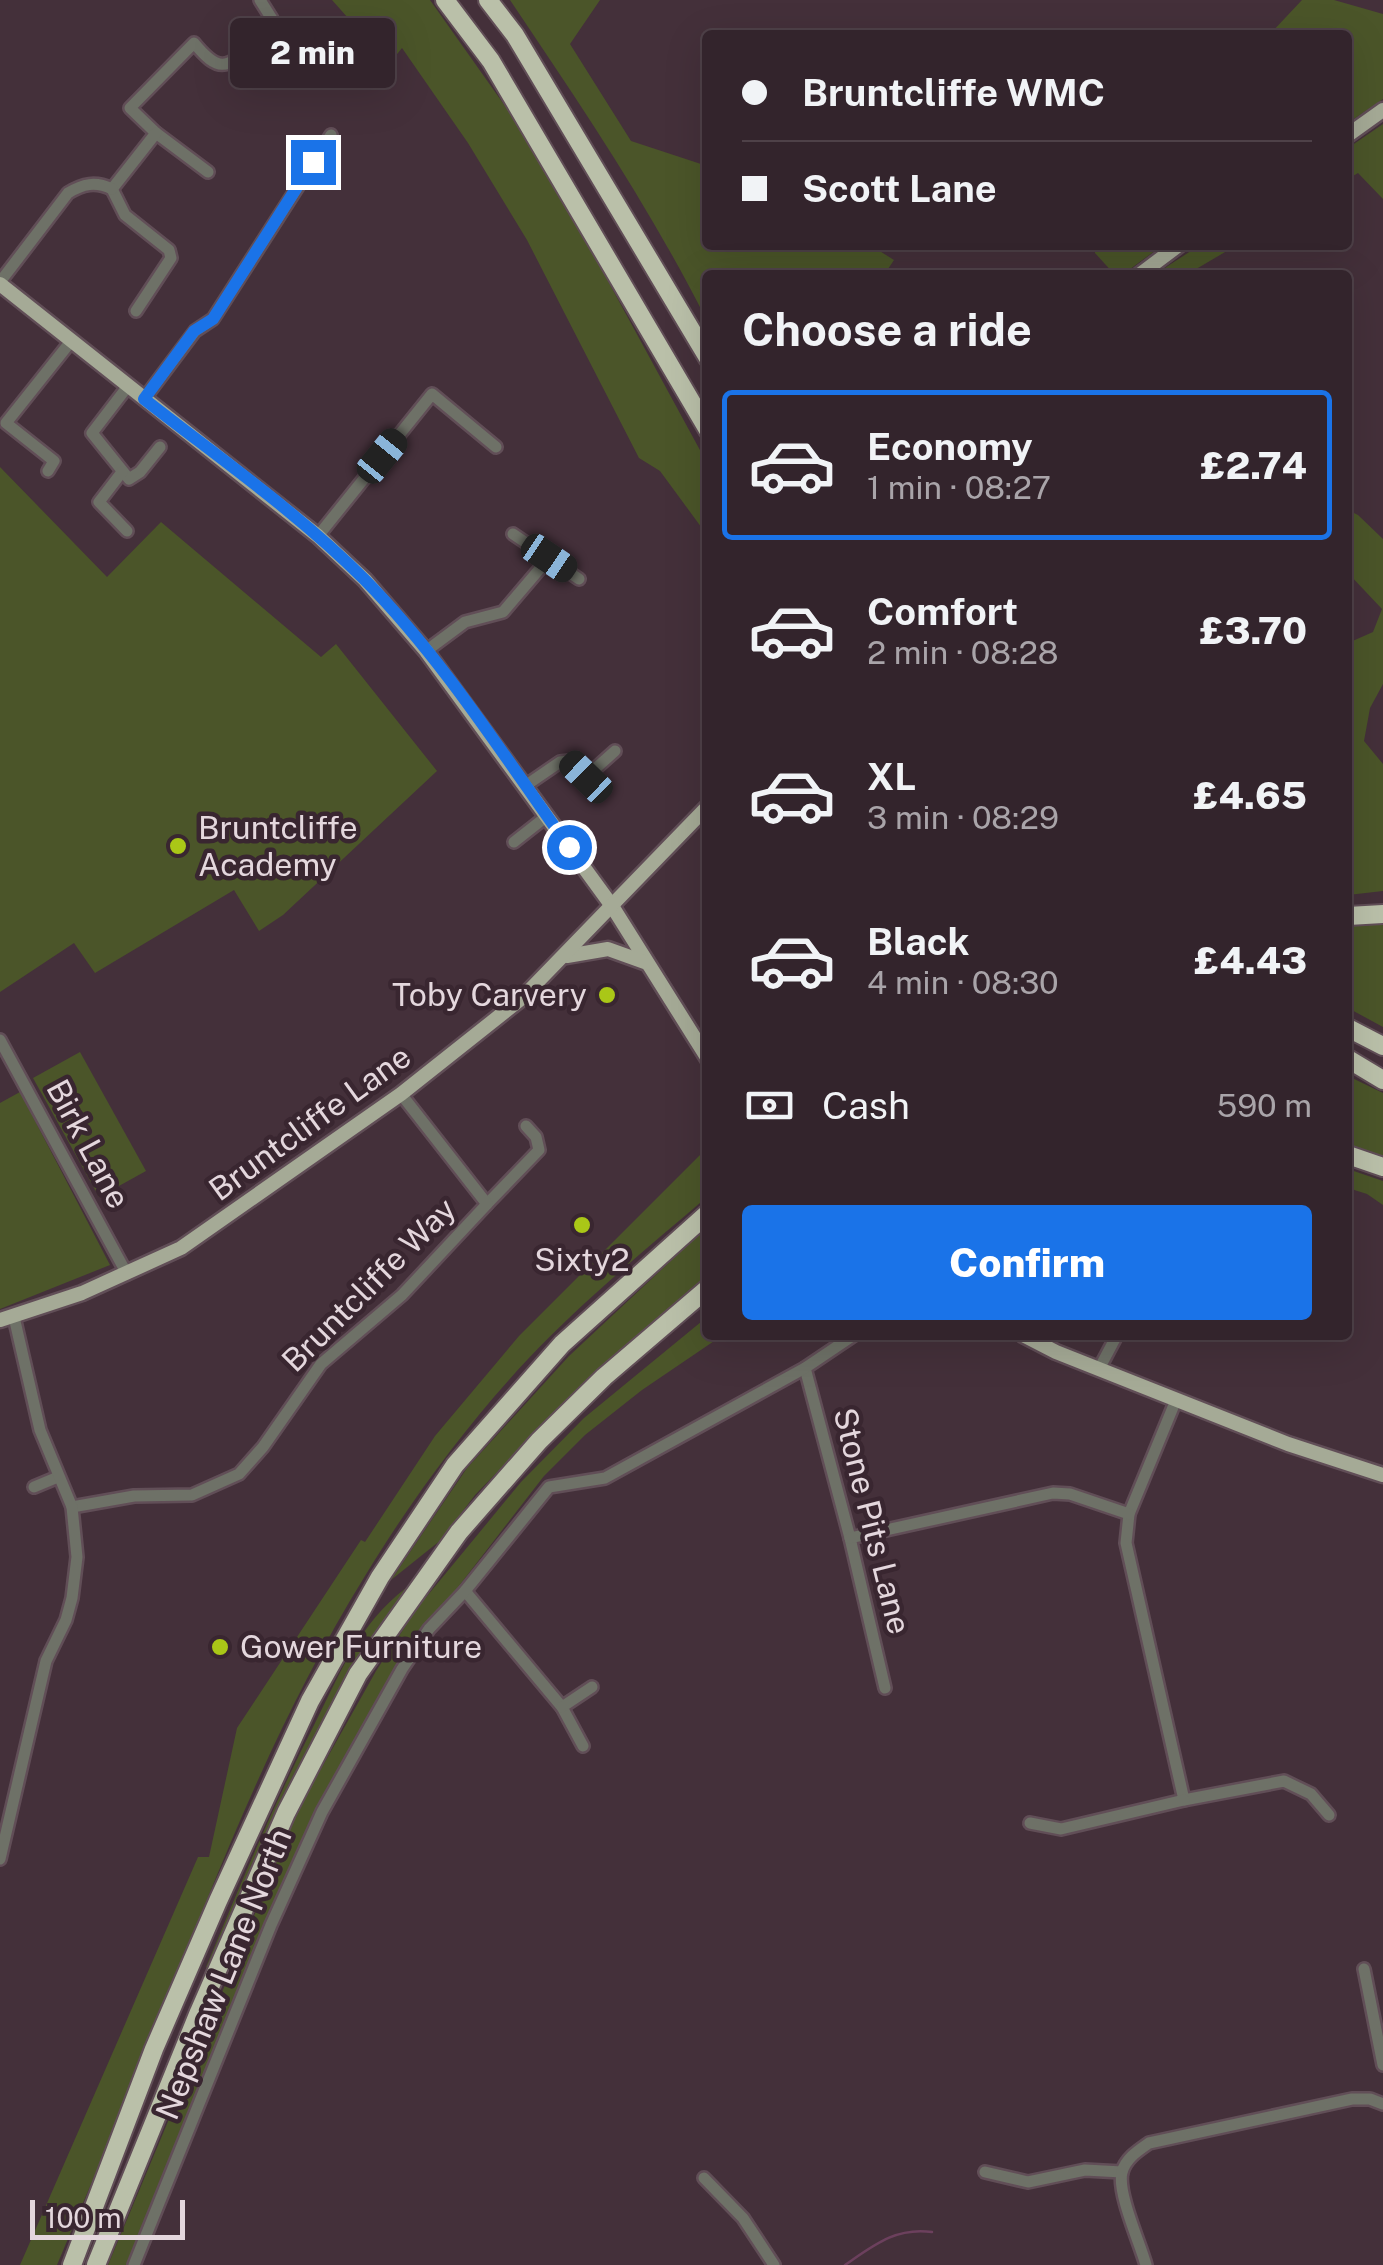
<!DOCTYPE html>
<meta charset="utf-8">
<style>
:root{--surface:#33242c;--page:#3e3038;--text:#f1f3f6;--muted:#a9a4a9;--line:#4e4148;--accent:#1a73e8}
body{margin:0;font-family:"Public Sans",sans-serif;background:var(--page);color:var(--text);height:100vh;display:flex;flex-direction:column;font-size:38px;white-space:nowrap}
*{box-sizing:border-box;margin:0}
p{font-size:32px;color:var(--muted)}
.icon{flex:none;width:55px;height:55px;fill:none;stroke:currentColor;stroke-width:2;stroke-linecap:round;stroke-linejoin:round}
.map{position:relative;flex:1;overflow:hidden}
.panel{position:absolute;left:702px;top:270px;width:650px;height:1070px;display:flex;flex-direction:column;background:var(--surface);border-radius:10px;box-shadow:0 10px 40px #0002,0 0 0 2px var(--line)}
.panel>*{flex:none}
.hud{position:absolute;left:702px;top:30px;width:650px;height:220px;border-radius:10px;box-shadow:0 10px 40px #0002,0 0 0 2px var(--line);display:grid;align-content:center;height:220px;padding:0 40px;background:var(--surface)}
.scale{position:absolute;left:30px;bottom:25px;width:155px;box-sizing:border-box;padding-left:10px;border:5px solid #e4d7dd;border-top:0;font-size:28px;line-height:35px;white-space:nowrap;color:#e4d7dd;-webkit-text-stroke:8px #392630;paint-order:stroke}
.end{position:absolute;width:45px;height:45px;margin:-22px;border:12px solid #1a73e8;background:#fff;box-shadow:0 0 0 5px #fff}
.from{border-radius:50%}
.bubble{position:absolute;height:70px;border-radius:10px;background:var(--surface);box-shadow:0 10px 40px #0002,0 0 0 2px var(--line);font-size:32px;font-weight:800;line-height:70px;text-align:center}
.car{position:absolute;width:30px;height:60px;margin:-30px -15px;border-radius:12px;box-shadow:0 0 8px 2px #0007;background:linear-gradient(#222 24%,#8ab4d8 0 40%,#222 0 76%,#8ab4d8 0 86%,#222 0)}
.hud b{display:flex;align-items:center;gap:35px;height:95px;font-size:38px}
.hud b+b{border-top:2px solid var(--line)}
.hud i{width:25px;height:25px;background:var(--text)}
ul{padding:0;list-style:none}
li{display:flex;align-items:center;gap:30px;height:150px;margin:0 20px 15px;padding:0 20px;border:5px solid transparent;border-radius:10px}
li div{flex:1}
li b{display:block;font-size:38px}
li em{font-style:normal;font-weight:800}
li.selected{border-color:var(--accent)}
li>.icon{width:90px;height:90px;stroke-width:1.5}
h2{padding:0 40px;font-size:45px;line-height:120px}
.pay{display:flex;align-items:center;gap:25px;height:110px;padding:0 40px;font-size:38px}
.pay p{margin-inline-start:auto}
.action{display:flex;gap:20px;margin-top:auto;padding:20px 40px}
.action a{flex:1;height:115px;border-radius:10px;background:var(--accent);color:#fff;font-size:40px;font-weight:800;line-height:115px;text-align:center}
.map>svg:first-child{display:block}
.green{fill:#4b5529}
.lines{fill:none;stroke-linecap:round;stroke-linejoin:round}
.stream{stroke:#6c405d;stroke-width:2.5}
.minor-casing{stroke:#614e57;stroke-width:16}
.major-casing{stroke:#614e57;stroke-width:19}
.highway-casing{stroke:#614e57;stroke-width:22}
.minor{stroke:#6e7167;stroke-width:11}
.major{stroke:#a5aa96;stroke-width:14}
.highway{stroke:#bac0a9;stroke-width:18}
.route{stroke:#1a73e8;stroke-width:12}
.poi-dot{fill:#aac717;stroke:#392630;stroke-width:4}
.labels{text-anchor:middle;stroke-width:9;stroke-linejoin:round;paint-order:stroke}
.poi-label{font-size:32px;fill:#e4d7dd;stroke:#392630;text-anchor:start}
.street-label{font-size:32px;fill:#e4d7dd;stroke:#392630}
</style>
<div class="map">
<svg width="1383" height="2265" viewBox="0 0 1383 2265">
<rect width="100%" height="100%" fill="#44303a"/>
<g class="green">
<polygon points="332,0 430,0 515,120 565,202 707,463 707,535 660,471 639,458 527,240 468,143 402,48 389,64"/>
<path d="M510,0H600L570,44L631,141L707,166L708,245H870L894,260L884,275H708L707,321C651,209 580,104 510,0Z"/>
<polygon points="1302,0 1334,0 1383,14 1383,99 1348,123 1348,35 1269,35"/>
<polygon points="1383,124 1383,199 1358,173 1348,179 1348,148"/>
<polygon points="1094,245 1163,245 1122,275 1115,275 1095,253"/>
<polygon points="1200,245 1237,245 1186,275 1154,275"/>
<polygon points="0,467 107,577 161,522 321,657 336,644 437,771 283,915 259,931 234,890 95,973 74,943 0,992"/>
<polygon points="1348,510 1358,515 1383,539 1383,684 1370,708 1364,741 1383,764 1383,891 1348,895 1348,643 1373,632 1382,609 1348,573"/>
<polygon points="1383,922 1383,1027 1348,1008 1348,924"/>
<polygon points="80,1052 146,1171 99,1197 33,1078"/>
<polygon points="1348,1076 1383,1093 1383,1156 1348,1145"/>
<polygon points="20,1092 110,1265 0,1309 0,1103"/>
<path d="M707,1148V1197C646,1249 584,1300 528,1359C467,1424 411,1500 365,1576C277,1718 217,1873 156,2028C124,2107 90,2186 57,2265H20L198,1857H209L237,1728L361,1540L365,1542L435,1436L519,1336Z"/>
<polygon points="1348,1169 1383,1181 1383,1205 1367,1194 1348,1188"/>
<polygon points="707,1227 707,1286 551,1417 475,1495 441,1540 391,1580 467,1468 569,1356"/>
<polygon points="707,1317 708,1335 723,1335 642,1390 585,1435 544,1476 397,1666 291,1864 129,2265 108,2265 299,1808 376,1671 418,1607 521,1482 584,1418"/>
<path d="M406,1588C358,1658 315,1730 278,1806C253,1859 232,1914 209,1968L206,1967C241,1883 275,1801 316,1721C342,1670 359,1624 406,1588Z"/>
</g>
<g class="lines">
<path class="stream" d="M845,2265C874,2245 896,2227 932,2232"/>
<defs>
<g id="minor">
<path d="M208,172L156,133L130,108L194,43C218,72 226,70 253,45C262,36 269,31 272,19L260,0"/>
<polyline points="112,189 125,215 169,250 171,258 136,311"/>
<polyline points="112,189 156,133"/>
<path d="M0,282L68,193C83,184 95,181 112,189"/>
<polyline points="128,386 92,433 129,479 140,472 160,447"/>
<polyline points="144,399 195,331 213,319 331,135"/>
<polyline points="48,471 54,461 6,423 72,340"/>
<polyline points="122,472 99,502 127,531"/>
<polyline points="513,534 579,579"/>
<polyline points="318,536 432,394 496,447"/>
<polyline points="426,651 465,622 503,612 549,558"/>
<polyline points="525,786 560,762 569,761 586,777 615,751"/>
<polyline points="514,842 547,816"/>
<polyline points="0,1040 127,1274"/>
<polyline points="487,1204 539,1150 536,1137 526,1126"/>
<polyline points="805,1368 850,1538 885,1688"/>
<polyline points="1099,1369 1117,1335"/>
<polyline points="1176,1400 1129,1514 1126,1543 1184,1800 1284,1781 1311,1794 1329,1815"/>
<polyline points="34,1487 58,1477"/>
<polyline points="72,1507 134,1496 192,1495 239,1474 263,1447 321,1364 402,1295 487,1204 401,1094"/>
<polyline points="850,1538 1053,1493 1070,1494 1129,1514"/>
<polyline points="465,1591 562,1707 583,1746"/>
<polyline points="562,1707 592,1687"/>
<polyline points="1030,1823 1061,1829 1184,1800"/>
<polyline points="0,1859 46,1661 66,1620 72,1598 77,1557 72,1507 40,1430 14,1317"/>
<polyline points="1364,1969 1383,2065"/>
<polyline points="985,2172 1028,2182 1085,2170 1122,2172"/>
<polyline points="704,2178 743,2218 774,2265"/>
<polyline points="134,2265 271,1925 322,1812 402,1669 429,1629 465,1591 549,1487 605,1478 805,1368 854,1335"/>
<path d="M1146,2265C1140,2243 1117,2193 1122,2172C1126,2158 1139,2150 1149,2143L1352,2099H1370L1383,2104"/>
</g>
<g id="major">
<polyline points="1348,135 1383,110"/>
<polyline points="1139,275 1179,245"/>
<polyline points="0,284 318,536 365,580 426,651 612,906 708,1059"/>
<polyline points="567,956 608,949 647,963"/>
<polyline points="0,1320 82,1293 181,1248 401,1094 522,998 708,806"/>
<polyline points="1023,1335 1056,1352 1288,1444 1383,1475"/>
</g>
<g id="highway">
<polyline points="445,0 491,61 708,430"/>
<polyline points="488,0 515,35 708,358"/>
<polyline points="1348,916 1383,914"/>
<polyline points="1348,1028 1383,1046"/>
<polyline points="1348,1059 1383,1080"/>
<polyline points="1348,1155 1383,1167"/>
<polyline points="72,2265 154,2049 218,1901 310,1701 380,1577 455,1465 562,1344 708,1213"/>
<polyline points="96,2265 199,2012 286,1813 358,1674 459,1532 539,1441 604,1377 708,1288"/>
</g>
</defs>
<use href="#minor" class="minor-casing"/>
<use href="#major" class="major-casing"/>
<use href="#highway" class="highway-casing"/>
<use href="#minor" class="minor"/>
<use href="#major" class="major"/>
<use href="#highway" class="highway"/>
</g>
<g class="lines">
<path class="route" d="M313,162L213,319L194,331L144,399C218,457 297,512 364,579C442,658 504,756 569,847"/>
</g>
<g class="poi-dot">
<circle cx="178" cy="846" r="10"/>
<circle cx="607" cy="995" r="10"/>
<circle cx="582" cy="1225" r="10"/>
<circle cx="220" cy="1647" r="10"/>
</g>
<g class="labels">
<g class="poi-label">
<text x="198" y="839">Bruntcliffe<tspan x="198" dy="37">Academy</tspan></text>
<text x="587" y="1006" text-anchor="end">Toby Carvery</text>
<text x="582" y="1271" text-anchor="middle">Sixty2</text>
<text x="240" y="1658">Gower Furniture</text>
</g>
<g class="street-label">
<text transform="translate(310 1123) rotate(-36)" y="11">Bruntcliffe Lane</text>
<text transform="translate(88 1144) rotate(62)" y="11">Birk Lane</text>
<text transform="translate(369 1285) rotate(-45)" y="11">Bruntcliffe Way</text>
<text transform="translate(872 1521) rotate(76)" y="11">Stone Pits Lane</text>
<text transform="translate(224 1974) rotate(-68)" y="11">Nepshaw Lane North</text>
</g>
</g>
</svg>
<div class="scale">100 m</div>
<i class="end from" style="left:569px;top:847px"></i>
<i class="end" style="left:313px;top:162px"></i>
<div class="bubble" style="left:230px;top:18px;width:165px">2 min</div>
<i class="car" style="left:382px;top:456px;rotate:39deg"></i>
<i class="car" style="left:549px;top:558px;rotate:124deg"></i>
<i class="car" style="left:586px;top:777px;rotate:314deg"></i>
<div class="hud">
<b><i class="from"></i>Bruntcliffe WMC</b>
<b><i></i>Scott Lane</b>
</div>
<section class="panel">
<h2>Choose a ride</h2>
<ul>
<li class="selected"><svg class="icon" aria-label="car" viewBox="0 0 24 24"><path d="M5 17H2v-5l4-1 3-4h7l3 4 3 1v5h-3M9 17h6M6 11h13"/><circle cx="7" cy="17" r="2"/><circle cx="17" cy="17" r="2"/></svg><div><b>Economy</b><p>1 min · 08:27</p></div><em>£2.74</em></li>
<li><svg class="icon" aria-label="car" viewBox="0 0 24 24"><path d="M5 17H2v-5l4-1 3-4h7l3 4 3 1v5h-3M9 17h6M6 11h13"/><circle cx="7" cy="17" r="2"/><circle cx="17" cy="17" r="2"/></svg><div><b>Comfort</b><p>2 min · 08:28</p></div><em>£3.70</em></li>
<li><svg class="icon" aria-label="car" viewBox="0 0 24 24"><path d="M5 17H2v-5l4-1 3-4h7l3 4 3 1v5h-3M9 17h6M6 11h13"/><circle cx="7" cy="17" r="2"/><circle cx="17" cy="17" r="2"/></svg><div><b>XL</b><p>3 min · 08:29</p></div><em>£4.65</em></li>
<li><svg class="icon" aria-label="car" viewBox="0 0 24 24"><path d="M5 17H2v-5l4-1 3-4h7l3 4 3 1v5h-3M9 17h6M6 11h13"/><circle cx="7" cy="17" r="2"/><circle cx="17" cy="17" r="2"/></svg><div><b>Black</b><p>4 min · 08:30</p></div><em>£4.43</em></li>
</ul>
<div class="pay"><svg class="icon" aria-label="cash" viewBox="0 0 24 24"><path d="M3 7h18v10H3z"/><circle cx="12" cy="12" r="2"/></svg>Cash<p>590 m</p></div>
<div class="action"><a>Confirm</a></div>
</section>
</div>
